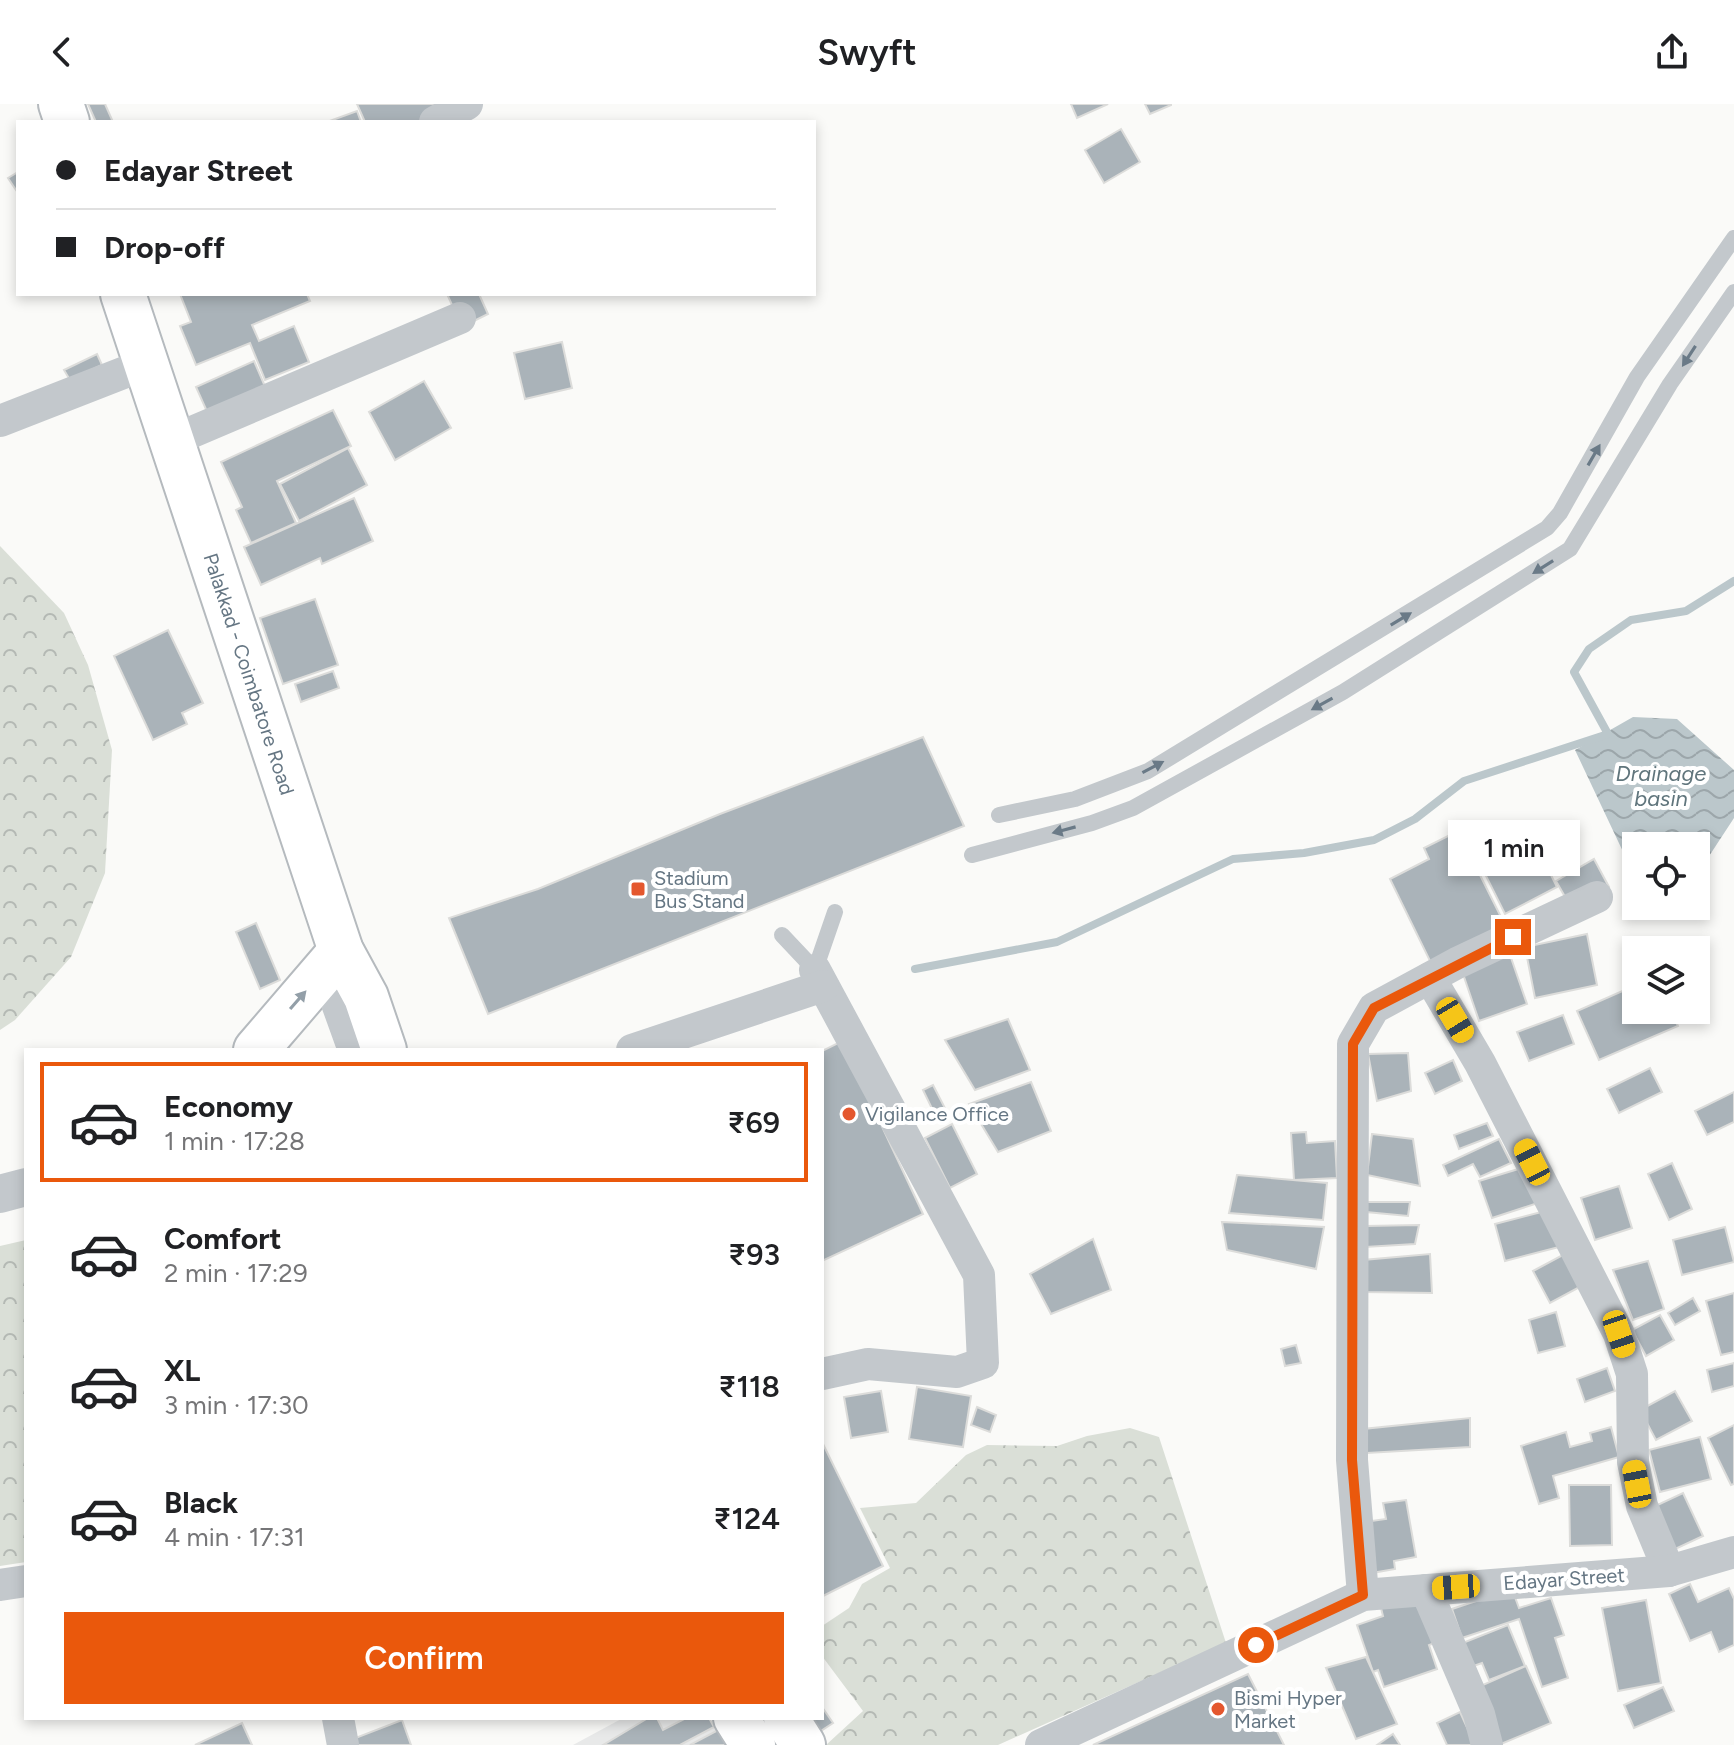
<!DOCTYPE html>
<meta charset="utf-8">
<style>
:root{--surface:#fff;--page:#f6f6f6;--text:#202124;--muted:#757577;--line:#e0e0e0;--accent:#ea580c}
body{margin:0;font-family:Figtree,sans-serif;background:var(--page);color:var(--text);height:100vh;display:flex;flex-direction:column;font-size:30px;white-space:nowrap}
*{box-sizing:border-box;margin:0}
p{font-size:26px;color:var(--muted)}
.icon{flex:none;width:44px;height:44px;fill:none;stroke:currentColor;stroke-width:2;stroke-linecap:round;stroke-linejoin:round}
.map{position:relative;flex:1;overflow:hidden}
.side{position:absolute;left:24px;top:944px;width:800px;height:672px;display:flex;flex-direction:column;background:var(--surface);border-radius:0px;box-shadow:0 4px 12px #0003}
.side>*{flex:none}
.top-card{position:absolute;left:16px;top:16px;width:800px;height:176px;border-radius:0px;box-shadow:0 4px 12px #0003;display:grid;align-content:center;height:176px;padding:0 40px;background:var(--surface)}
.fabs{position:absolute;left:1622px;top:728px;display:grid;gap:16px}
.fabs a{display:grid;place-items:center;width:88px;height:88px;border-radius:0px;background:var(--surface);box-shadow:0 4px 12px #0003;font-size:40px}
.end{position:absolute;width:36px;height:36px;margin:-18px;border:10px solid #ea580c;background:#fff;box-shadow:0 0 0 4px #fff}
.from{border-radius:50%}
.bubble{position:absolute;height:56px;border-radius:0px;background:var(--surface);box-shadow:0 4px 12px #0003;font-size:26px;font-weight:600;line-height:56px;text-align:center}
.car{position:absolute;width:24px;height:48px;margin:-24px -12px;border-radius:10px;box-shadow:0 0 6px 2px #0007;background:linear-gradient(#f5c518 24%,#345 0 40%,#f5c518 0 76%,#345 0 86%,#f5c518 0)}
.top-card b{display:flex;align-items:center;gap:28px;height:76px;font-size:30px}
.top-card b+b{border-top:2px solid var(--line)}
.top-card i{width:20px;height:20px;background:var(--text)}
ul{padding:14px 0 0;list-style:none}
li{display:flex;align-items:center;gap:24px;height:120px;margin:0 16px 12px;padding:0 24px;border:4px solid transparent;border-radius:0px}
li div{flex:1}
li b{display:block;font-size:30px}
li em{font-style:normal;font-weight:600}
li.selected{border-color:var(--accent)}
li>.icon{width:72px;height:72px;stroke-width:1.5}
.action{display:flex;gap:16px;margin-top:auto;padding:16px 40px}
.action a{flex:1;height:92px;border-radius:0px;background:var(--accent);color:#fff;font-size:32px;font-weight:600;line-height:92px;text-align:center}
header{display:flex;justify-content:space-between;align-items:center;height:104px;padding:0 40px;background:var(--surface);font-size:36px;font-weight:600}
.map>svg:first-child{display:block}
.built{fill:#e8e9e9}
.forest{fill:url(#forest-crowns)}
.water{fill:url(#water-waves)}
.lines{fill:none;stroke-linecap:round;stroke-linejoin:round}
.stream{stroke:#bbc7cb;stroke-width:8}
.building{fill:#aab3b9;stroke:#dcdcda;stroke-width:2}
.primary-casing{stroke:#b5babe;stroke-width:48}
.service{stroke:#c3c8cc;stroke-width:16}
.minor{stroke:#c3c8cc;stroke-width:32}
.tertiary{stroke:#c3c8cc;stroke-width:38}
.primary{stroke:#fff;stroke-width:44}
.oneway{fill:#6a7a87}
.oneway2{fill:#939fa8}
.route{stroke:#ea580c;stroke-width:10}
.poi-dot{fill:#e4572e;stroke:#fff;stroke-width:3}
.labels{text-anchor:middle;stroke-width:8;stroke-linejoin:round;paint-order:stroke}
.street-label{font-size:20px;fill:#657683;stroke:#fff}
.poi-label{font-size:20px;fill:#657683;stroke:#fff;text-anchor:start}
.water-label{font-size:22px;font-style:italic;fill:#60757c;stroke:#fff}
</style>
<header><svg class="icon" aria-label="back" viewBox="0 0 24 24"><path d="M15 5l-7 7 7 7"/></svg>Swyft<svg class="icon" aria-label="share" viewBox="0 0 24 24"><path d="M12 15V3M7 8l5-5 5 5M5 13v7h14v-7"/></svg></header>
<div class="map">
<svg width="1734" height="1641" viewBox="0 0 1734 1641">
<defs>
<pattern id="forest-crowns" width="20" height="18" patternUnits="userSpaceOnUse" patternTransform="scale(2)"><rect width="20" height="18" fill="#dadfd7"/><path d="M2 6a3 3 0 1 1 6 0M12 15a3 3 0 1 1 6 0" fill="none" stroke="#b4b9b4"/></pattern>
<pattern id="water-waves" width="16" height="10" patternUnits="userSpaceOnUse" patternTransform="scale(2)"><rect width="16" height="10" fill="#bbc7cb"/><path d="M0 5q4-4 8 0t8 0" fill="none" stroke="#9ca6aa"/></pattern>
</defs>
<rect width="100%" height="100%" fill="#fafaf8"/>
<polygon class="built" points="623,1614 709,1614 724,1641 573,1641"/>
<g class="forest">
<polygon points="0,442 64,509 88,561 112,646 105,769 71,853 15,916 0,926"/>
<polygon points="26,1136 26,1458 0,1462 0,1142"/>
<polygon points="1130,1324 1159,1333 1226,1539 998,1641 826,1641 863,1607 822,1552 822,1522 849,1504 862,1480 890,1464 860,1404 916,1399 966,1351 987,1341 1057,1342 1087,1332"/>
</g>
<polygon class="water" points="1633,613 1677,615 1734,666 1734,714 1696,772 1696,742 1636,742 1636,761 1626,754 1575,646"/>
<g class="lines">
<polyline class="stream" points="915,865 1057,838 1233,755 1304,749 1374,736 1415,715 1464,677 1608,630 1574,568 1589,545 1631,516 1686,507 1734,477"/>
</g>
<g class="building">
<polygon points="88,0 105,0 113,18 96,18"/>
<polygon points="357,0 460,0 421,18 365,18"/>
<polygon points="1071,0 1108,0 1077,14"/>
<polygon points="1145,0 1171,0 1171,1 1150,10"/>
<polygon points="357,7 361,18 327,18"/>
<polygon points="1121,25 1140,58 1104,79 1085,46"/>
<polygon points="18,68 18,89 8,74"/>
<polygon points="180,190 307,190 310,197 252,221 259,237 294,222 309,258 265,276 250,239 196,261 180,222 191,218"/>
<polygon points="447,190 479,190 488,210 462,223"/>
<polygon points="562,238 572,284 525,295 514,249"/>
<polygon points="97,250 102,261 70,276 64,266"/>
<polygon points="254,257 270,294 213,321 196,283"/>
<polygon points="424,277 451,324 395,356 369,308"/>
<polygon points="333,306 351,342 277,377 296,419 251,439 236,406 242,403 221,358"/>
<polygon points="348,344 367,381 299,417 280,380"/>
<polygon points="354,394 373,437 322,460 320,454 261,481 244,443"/>
<polygon points="315,495 338,561 283,580 260,514"/>
<polygon points="168,526 203,599 182,609 187,620 153,636 114,552"/>
<polygon points="333,567 339,584 301,598 295,580"/>
<polygon points="923,633 964,722 488,910 449,814 538,785 720,710"/>
<polygon points="1458,727 1505,821 1431,859 1390,775 1429,755 1424,744"/>
<polygon points="1532,733 1557,783 1505,810 1480,760"/>
<polygon points="1594,755 1609,783 1572,805 1556,777"/>
<polygon points="256,819 280,876 260,885 236,828"/>
<polygon points="1587,830 1597,881 1535,894 1525,843"/>
<polygon points="1509,848 1527,900 1479,917 1461,864"/>
<polygon points="1636,881 1636,906 1671,906 1678,922 1599,956 1577,907"/>
<polygon points="1563,911 1574,940 1529,957 1517,928"/>
<polygon points="1008,915 1030,966 975,986 945,936"/>
<polygon points="842,937 923,1110 822,1157 822,947"/>
<polygon points="1408,949 1411,987 1377,997 1368,950"/>
<polygon points="1453,956 1462,977 1435,990 1425,969"/>
<polygon points="1650,964 1662,988 1619,1009 1607,985"/>
<polygon points="1031,978 1051,1027 998,1048 969,1000"/>
<polygon points="933,981 949,1012 938,1017 923,986"/>
<polygon points="1734,988 1734,1018 1707,1031 1695,1007"/>
<polygon points="1487,1019 1493,1032 1459,1045 1454,1031"/>
<polygon points="952,1020 977,1070 950,1084 925,1034"/>
<polygon points="1306,1028 1307,1039 1335,1037 1337,1074 1294,1076 1291,1029"/>
<polygon points="1372,1030 1413,1035 1420,1082 1367,1071"/>
<polygon points="1499,1035 1511,1059 1480,1073 1473,1060 1448,1072 1443,1061"/>
<polygon points="1672,1059 1692,1105 1669,1116 1648,1070"/>
<polygon points="1528,1062 1541,1098 1492,1114 1479,1077"/>
<polygon points="1237,1071 1327,1079 1323,1116 1229,1109"/>
<polygon points="1619,1082 1632,1124 1595,1136 1581,1094"/>
<polygon points="1364,1098 1410,1098 1408,1112 1366,1108"/>
<polygon points="1549,1106 1559,1143 1505,1157 1495,1120"/>
<polygon points="1222,1118 1324,1123 1316,1165 1227,1146"/>
<polygon points="1419,1121 1415,1140 1365,1143 1366,1122"/>
<polygon points="1725,1123 1734,1158 1682,1171 1673,1136"/>
<polygon points="1093,1135 1111,1186 1051,1210 1030,1170"/>
<polygon points="1572,1146 1589,1178 1550,1199 1533,1167"/>
<polygon points="1430,1150 1432,1189 1364,1188 1363,1156"/>
<polygon points="1648,1157 1664,1205 1633,1216 1613,1166"/>
<polygon points="1734,1189 1734,1248 1721,1251 1706,1197"/>
<polygon points="1693,1194 1700,1207 1675,1221 1668,1209"/>
<polygon points="1556,1208 1565,1242 1538,1249 1529,1216"/>
<polygon points="1660,1211 1674,1236 1646,1252 1632,1226"/>
<polygon points="1296,1241 1301,1259 1285,1262 1281,1245"/>
<polygon points="1734,1259 1734,1282 1712,1288 1707,1266"/>
<polygon points="1607,1264 1615,1287 1585,1298 1577,1275"/>
<polygon points="917,1283 971,1292 963,1343 909,1335"/>
<polygon points="881,1287 888,1328 851,1334 844,1293"/>
<polygon points="1675,1287 1692,1317 1656,1336 1640,1306"/>
<polygon points="977,1303 996,1311 990,1328 971,1321"/>
<polygon points="1470,1314 1470,1343 1367,1349 1363,1325"/>
<polygon points="1734,1321 1734,1380 1731,1381 1708,1334"/>
<polygon points="1611,1323 1619,1353 1553,1372 1559,1394 1539,1400 1521,1342 1566,1328 1570,1343 1592,1337 1590,1329"/>
<polygon points="1700,1333 1711,1375 1660,1388 1649,1346"/>
<polygon points="822,1338 883,1462 823,1492 822,1489"/>
<polygon points="1569,1381 1611,1381 1612,1441 1570,1442"/>
<polygon points="1683,1389 1703,1432 1671,1447 1651,1404"/>
<polygon points="1406,1396 1416,1453 1394,1457 1395,1465 1372,1469 1364,1418 1386,1415 1383,1399"/>
<polygon points="1690,1480 1698,1498 1729,1484 1734,1495 1734,1541 1719,1548 1711,1528 1690,1537 1669,1490"/>
<polygon points="1512,1485 1519,1504 1551,1494 1564,1531 1555,1534 1568,1574 1542,1583 1519,1515 1462,1534 1452,1505"/>
<polygon points="1421,1490 1437,1538 1429,1541 1437,1565 1384,1583 1378,1566 1373,1568 1357,1521 1383,1512 1381,1504"/>
<polygon points="1646,1496 1661,1579 1618,1587 1602,1504"/>
<polygon points="1508,1521 1525,1562 1489,1576 1482,1559 1465,1565 1455,1542"/>
<polygon points="1366,1553 1397,1620 1356,1635 1326,1564"/>
<polygon points="1526,1562 1551,1619 1501,1640 1476,1584"/>
<polygon points="1248,1570 1284,1641 1093,1641"/>
<polygon points="1663,1583 1674,1607 1634,1624 1624,1601"/>
<polygon points="822,1603 833,1619 813,1632 801,1614 822,1614"/>
<polygon points="1460,1608 1475,1641 1447,1641 1437,1619"/>
<polygon points="648,1614 657,1614 663,1626 686,1614 709,1614 714,1623 680,1641 603,1641"/>
<polygon points="402,1616 411,1641 346,1641 345,1638"/>
<polygon points="242,1619 252,1641 195,1641"/>
<polygon points="720,1625 729,1641 690,1641"/>
<polygon points="1393,1630 1400,1641 1377,1641"/>
</g>
<g class="lines">
<defs>
<g id="primary">
<polyline points="61,0 67,18"/>
<polyline points="123,190 341,847 366,893 384,946"/>
<polyline points="256,946 341,847"/>
<polyline points="736,1614 753,1641"/>
<polyline points="786,1614 803,1641"/>
</g>
</defs>
<use href="#primary" class="primary-casing"/>
<g class="service">
<polyline points="999,711 1075,695 1148,667 1547,424 1560,409 1637,273 1734,134"/>
<polyline points="972,751 1092,719 1133,704 1343,588 1570,445 1670,280 1734,188"/>
<polyline points="782,831 815,866 835,808"/>
</g>
<g class="minor">
<polyline points="435,18 467,0"/>
<polyline points="0,317 146,260"/>
<polyline points="171,337 460,214"/>
<polyline points="815,866 979,1171 983,1259 957,1268 868,1260 822,1270"/>
<polyline points="1430,874 1480,959 1619,1230 1632,1270 1633,1358 1642,1402 1669,1467"/>
<polyline points="632,946 823,882"/>
<polyline points="0,1481 26,1477"/>
<polyline points="1426,1486 1479,1610 1487,1641"/>
<polyline points="1363,1491 1352,1356 1353,940 1374,904 1457,859 1597,793"/>
<polyline points="338,1614 343,1641"/>
<polyline points="1041,1641 1363,1491 1669,1467 1734,1448"/>
</g>
<g class="tertiary">
<polyline points="341,847 339,896 357,946"/>
<polyline points="0,1090 26,1083"/>
</g>
<use href="#primary" class="primary"/>
</g>
<defs><path id="oneway-solid" d="M-6-.8H1V-3.2L6.5 0L1 3.2V.8H-6Z" transform="scale(2)"/></defs>
<g class="oneway">
<use href="#oneway-solid" transform="translate(1689 252) rotate(123)"/>
<use href="#oneway-solid" transform="translate(1594 351) rotate(-60)"/>
<use href="#oneway-solid" transform="translate(1543 463) rotate(148)"/>
<use href="#oneway-solid" transform="translate(1401 515) rotate(-31)"/>
<use href="#oneway-solid" transform="translate(1322 600) rotate(151)"/>
<use href="#oneway-solid" transform="translate(1153 663) rotate(-28)"/>
<use href="#oneway-solid" transform="translate(1064 726) rotate(165)"/>
</g>
<use class="oneway2" href="#oneway-solid" transform="translate(298 896) rotate(-49)"/>
<g class="lines">
<polyline class="route" points="1256,1541 1363,1491 1352,1356 1353,940 1374,904 1513,833"/>
</g>
<g class="poi-dot">
<rect x="630" y="777" width="16" height="16" rx="4"/>
<circle cx="849" cy="1010" r="8"/>
<circle cx="1218" cy="1605" r="8"/>
</g>
<g class="labels">
<g class="street-label">
<text transform="translate(249 570) rotate(72)" y="7">Palakkad - Coimbatore Road</text>
<text transform="translate(1564 1475) rotate(-4)" y="7">Edayar Street</text>
</g>
<g class="poi-label">
<text x="654" y="781">Stadium<tspan x="654" dy="23">Bus Stand</tspan></text>
<text x="865" y="1017">Vigilance Office</text>
<text x="1234" y="1601">Bismi Hyper<tspan x="1234" dy="23">Market</tspan></text>
</g>
<g class="water-label">
<text x="1661" y="677">Drainage<tspan x="1661" dy="25">basin</tspan></text>
</g>
</g>
</svg>
<div class="fabs">
<a><svg class="icon" aria-label="locate" viewBox="0 0 24 24"><circle cx="12" cy="12" r="6"/><path d="M12 2v4M12 18v4M2 12h4M18 12h4"/></svg></a>
<a><svg class="icon" aria-label="layers" viewBox="0 0 24 24"><path d="M12 4l9 5-9 5-9-5zM3 14l9 5 9-5"/></svg></a>
</div>
<i class="end from" style="left:1256px;top:1541px"></i>
<i class="end" style="left:1513px;top:833px"></i>
<div class="bubble" style="left:1448px;top:716px;width:132px">1 min</div>
<i class="car" style="left:1455px;top:916px;rotate:149deg"></i>
<i class="car" style="left:1532px;top:1058px;rotate:333deg"></i>
<i class="car" style="left:1619px;top:1230px;rotate:161deg"></i>
<i class="car" style="left:1637px;top:1380px;rotate:349deg"></i>
<i class="car" style="left:1456px;top:1483px;rotate:266deg"></i>
<div class="top-card">
<b><i class="from"></i>Edayar Street</b>
<b><i></i>Drop-off</b>
</div>
<section class="side">
<ul>
<li class="selected"><svg class="icon" aria-label="car" viewBox="0 0 24 24"><path d="M5 17H2v-5l4-1 3-4h7l3 4 3 1v5h-3M9 17h6M6 11h13"/><circle cx="7" cy="17" r="2"/><circle cx="17" cy="17" r="2"/></svg><div><b>Economy</b><p>1 min · 17:28</p></div><em>₹69</em></li>
<li><svg class="icon" aria-label="car" viewBox="0 0 24 24"><path d="M5 17H2v-5l4-1 3-4h7l3 4 3 1v5h-3M9 17h6M6 11h13"/><circle cx="7" cy="17" r="2"/><circle cx="17" cy="17" r="2"/></svg><div><b>Comfort</b><p>2 min · 17:29</p></div><em>₹93</em></li>
<li><svg class="icon" aria-label="car" viewBox="0 0 24 24"><path d="M5 17H2v-5l4-1 3-4h7l3 4 3 1v5h-3M9 17h6M6 11h13"/><circle cx="7" cy="17" r="2"/><circle cx="17" cy="17" r="2"/></svg><div><b>XL</b><p>3 min · 17:30</p></div><em>₹118</em></li>
<li><svg class="icon" aria-label="car" viewBox="0 0 24 24"><path d="M5 17H2v-5l4-1 3-4h7l3 4 3 1v5h-3M9 17h6M6 11h13"/><circle cx="7" cy="17" r="2"/><circle cx="17" cy="17" r="2"/></svg><div><b>Black</b><p>4 min · 17:31</p></div><em>₹124</em></li>
</ul>
<div class="action"><a>Confirm</a></div>
</section>
</div>
